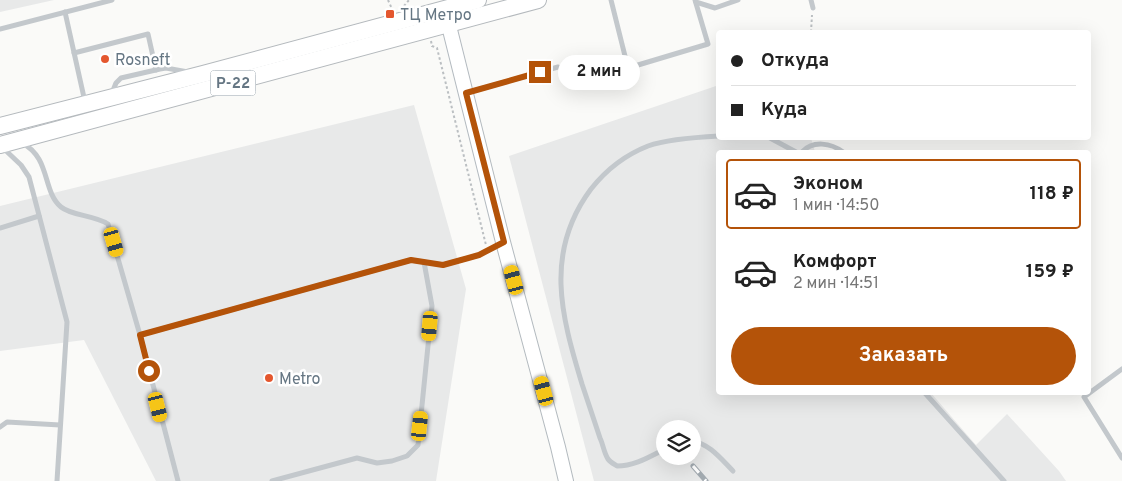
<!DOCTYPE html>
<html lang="ru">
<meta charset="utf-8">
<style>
:root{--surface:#fff;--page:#f2f2f2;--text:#222;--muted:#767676;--line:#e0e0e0;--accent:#b45309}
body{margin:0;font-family:Overpass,sans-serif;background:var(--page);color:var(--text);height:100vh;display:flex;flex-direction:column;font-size:19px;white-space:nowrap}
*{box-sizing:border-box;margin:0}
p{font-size:16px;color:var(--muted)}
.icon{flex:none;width:28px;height:28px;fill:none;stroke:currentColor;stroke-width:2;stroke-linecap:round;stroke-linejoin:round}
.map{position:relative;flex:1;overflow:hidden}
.details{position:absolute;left:716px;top:150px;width:375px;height:245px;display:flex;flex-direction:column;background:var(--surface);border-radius:5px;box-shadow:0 5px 20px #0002}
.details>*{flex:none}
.guide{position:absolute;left:716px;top:30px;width:375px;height:110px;border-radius:5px;box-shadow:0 5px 20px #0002;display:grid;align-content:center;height:110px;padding:0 15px;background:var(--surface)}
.controls{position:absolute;left:656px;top:420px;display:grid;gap:10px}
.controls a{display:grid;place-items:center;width:45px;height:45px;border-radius:50%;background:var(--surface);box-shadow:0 5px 20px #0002;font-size:25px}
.end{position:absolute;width:22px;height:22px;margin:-11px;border:6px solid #b45309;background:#fff;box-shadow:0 0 0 2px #fff}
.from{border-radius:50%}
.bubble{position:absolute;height:35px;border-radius:18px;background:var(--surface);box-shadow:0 5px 20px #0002;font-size:16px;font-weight:700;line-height:35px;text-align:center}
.car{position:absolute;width:15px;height:30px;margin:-15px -8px;border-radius:6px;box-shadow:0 0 4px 1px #0007;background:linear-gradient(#f5c518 24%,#345 0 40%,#f5c518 0 76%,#345 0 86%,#f5c518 0)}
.guide b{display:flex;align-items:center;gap:18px;height:48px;font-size:19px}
.guide b+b{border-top:1px solid var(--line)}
.guide i{width:12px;height:12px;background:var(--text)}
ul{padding:9px 0 0;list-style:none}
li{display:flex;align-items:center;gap:15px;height:70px;margin:0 10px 8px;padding:0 5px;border:2px solid transparent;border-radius:5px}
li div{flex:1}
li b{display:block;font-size:19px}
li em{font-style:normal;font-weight:700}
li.on{border-color:var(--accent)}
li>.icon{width:45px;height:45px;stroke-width:1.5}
.button{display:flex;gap:10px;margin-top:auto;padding:10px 15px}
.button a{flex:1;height:58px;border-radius:30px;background:var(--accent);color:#fff;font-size:20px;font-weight:700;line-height:58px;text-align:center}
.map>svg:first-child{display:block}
.built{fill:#e8e9e9;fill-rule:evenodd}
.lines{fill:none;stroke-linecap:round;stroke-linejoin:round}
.secondary-casing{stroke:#b3babf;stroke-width:16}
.trunk-casing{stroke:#b4b9bd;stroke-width:18}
.path{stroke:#bbbfc2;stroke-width:2;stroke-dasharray:2.5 2.5;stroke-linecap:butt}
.service{stroke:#c3c8cc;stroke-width:5}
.secondary{stroke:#fff;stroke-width:14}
.trunk{stroke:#fff;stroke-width:16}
.rail-casing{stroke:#a2aab0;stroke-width:5}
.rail{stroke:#fff;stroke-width:3;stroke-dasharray:9;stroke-linecap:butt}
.route{stroke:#b45309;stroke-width:6}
.poi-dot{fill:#e4572e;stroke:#fff;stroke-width:2}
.labels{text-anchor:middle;stroke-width:5;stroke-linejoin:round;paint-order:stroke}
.shield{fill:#fff;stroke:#939fa8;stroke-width:1}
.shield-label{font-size:15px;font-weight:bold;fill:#657683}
.poi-label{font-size:16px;fill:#657683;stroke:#fff;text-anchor:start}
</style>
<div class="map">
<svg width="1122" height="481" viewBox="0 0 1122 481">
<rect width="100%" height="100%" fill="#fafaf8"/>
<g class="built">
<polygon points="0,0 54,0 0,12"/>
<path d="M719,85V138H811L815,152H719V392L931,393L976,445L1007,414L1059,471L1066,481H594L509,156ZM665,429H692V456H665Z"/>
<polygon points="414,105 466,289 436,481 156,481 84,340 0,351 0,206"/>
</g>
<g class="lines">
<defs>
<polyline id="secondary" points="446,14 503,242 558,447 566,481"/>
<g id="trunk">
<polyline points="0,126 203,74 478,0"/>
<polyline points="0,145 538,0"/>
</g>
</defs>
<use href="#secondary" class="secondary-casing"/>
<use href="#trunk" class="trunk-casing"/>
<g class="path">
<polyline points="388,0 393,11"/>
<polyline points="404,6 409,0"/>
<polyline points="811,32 812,15"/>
<polyline points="431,41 432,46 437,48 486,245"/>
</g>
<g class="service">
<polyline points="611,0 628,68 708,44 695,0"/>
<polyline points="811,0 813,8"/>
<polyline points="696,2 715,8 738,0"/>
<polyline points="65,12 85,102"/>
<polyline points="0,29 112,0"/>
<polyline points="74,53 148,34 156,70"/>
<polyline points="112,93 116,83 121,78 160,69 166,68 188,72"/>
<polyline points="466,93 558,67"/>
<polyline points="770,138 796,152"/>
<path d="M22,143C51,158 42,191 61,207C72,216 94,215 108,224L140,335L411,260L443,265L479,255L503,243"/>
<polyline points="2,147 21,165 29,177 67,322 57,481"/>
<path d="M802,152C813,140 831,143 843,152"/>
<polyline points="0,228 39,216"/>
<polyline points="140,335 178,481"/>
<polyline points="1122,369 1084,397 1122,458"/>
<polyline points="924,392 1004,481"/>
<polyline points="0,427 7,422 60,425"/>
<path d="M692,441C710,444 721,459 733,471"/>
<path d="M665,449C649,457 635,466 617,466C614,464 610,462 608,459C604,453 603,444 600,438C594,420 588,402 582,384C561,315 544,252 591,189C606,170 625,155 648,146C665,140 700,137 719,136"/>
<polyline points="272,481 357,458 377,463 392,461 407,456 418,445 432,306 424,262"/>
</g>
<use href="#secondary" class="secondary"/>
<use href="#trunk" class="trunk"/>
<defs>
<polyline id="rail" points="693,466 706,481"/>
</defs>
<use href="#rail" class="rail-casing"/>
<use href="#rail" class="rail"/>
</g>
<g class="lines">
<polyline class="route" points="149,371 140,335 411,260 443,265 479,255 504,242 466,93 540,72"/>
</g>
<g class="poi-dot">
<rect x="385" y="9" width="10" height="10" rx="2.5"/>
<circle cx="105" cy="59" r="5"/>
<circle cx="269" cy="378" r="5"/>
</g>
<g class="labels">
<rect class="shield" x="210.5" y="70.5" width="45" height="25" rx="4"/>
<g class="shield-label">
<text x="233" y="88">Р-22</text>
</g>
<g class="poi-label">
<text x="400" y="20">ТЦ Метро</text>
<text x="115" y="65">Rosneft</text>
<text x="279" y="384">Metro</text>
</g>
</g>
</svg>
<div class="controls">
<a><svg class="icon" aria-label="layers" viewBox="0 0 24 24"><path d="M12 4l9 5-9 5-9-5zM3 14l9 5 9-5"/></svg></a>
</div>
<i class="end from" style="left:149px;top:371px"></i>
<i class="end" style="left:540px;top:72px"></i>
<div class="bubble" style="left:558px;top:55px;width:82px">2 мин</div>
<i class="car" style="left:114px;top:242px;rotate:164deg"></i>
<i class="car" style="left:514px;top:280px;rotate:345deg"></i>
<i class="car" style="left:430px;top:326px;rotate:185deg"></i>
<i class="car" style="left:544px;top:391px;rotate:345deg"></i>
<i class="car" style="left:158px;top:407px;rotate:166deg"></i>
<i class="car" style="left:420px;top:426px;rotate:6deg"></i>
<div class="guide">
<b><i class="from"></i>Откуда</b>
<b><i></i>Куда</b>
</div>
<section class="details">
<ul>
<li class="on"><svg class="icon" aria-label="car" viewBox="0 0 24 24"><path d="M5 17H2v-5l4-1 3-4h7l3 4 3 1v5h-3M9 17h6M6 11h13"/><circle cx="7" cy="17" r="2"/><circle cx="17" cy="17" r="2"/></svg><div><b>Эконом</b><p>1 мин · 14:50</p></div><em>118 ₽</em></li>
<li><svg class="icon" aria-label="car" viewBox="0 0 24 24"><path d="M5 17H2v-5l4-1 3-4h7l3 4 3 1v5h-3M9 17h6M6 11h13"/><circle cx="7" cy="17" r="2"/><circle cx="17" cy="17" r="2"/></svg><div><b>Комфорт</b><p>2 мин · 14:51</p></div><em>159 ₽</em></li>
</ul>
<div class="button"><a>Заказать</a></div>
</section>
</div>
